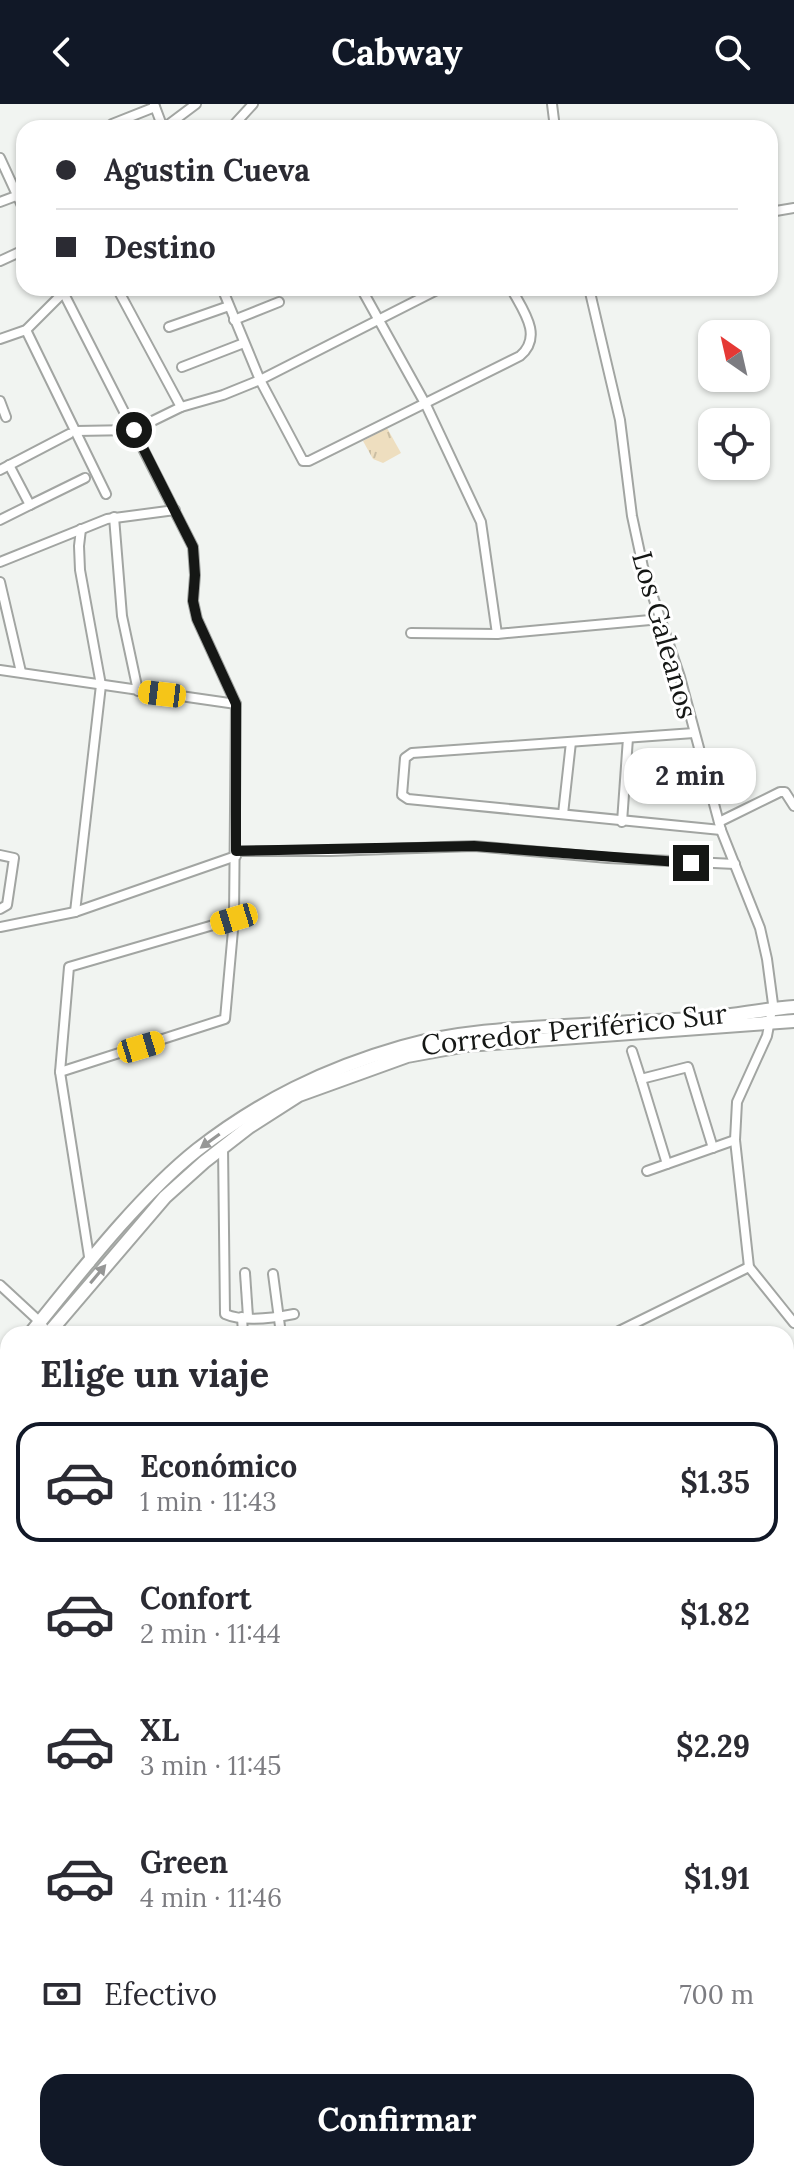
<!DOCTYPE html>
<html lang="es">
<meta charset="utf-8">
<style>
:root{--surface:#fff;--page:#f7f7f7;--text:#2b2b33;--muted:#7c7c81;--line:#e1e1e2;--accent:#111827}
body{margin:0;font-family:Lora,serif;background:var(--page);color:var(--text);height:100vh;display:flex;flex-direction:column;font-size:30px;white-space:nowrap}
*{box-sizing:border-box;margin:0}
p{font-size:26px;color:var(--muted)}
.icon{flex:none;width:44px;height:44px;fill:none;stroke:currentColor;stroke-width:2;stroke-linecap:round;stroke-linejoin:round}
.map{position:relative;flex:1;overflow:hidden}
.panel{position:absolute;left:0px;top:1222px;width:794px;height:856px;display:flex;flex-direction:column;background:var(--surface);border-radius:24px 24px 0 0;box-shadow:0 2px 6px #0004}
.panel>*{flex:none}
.guide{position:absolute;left:16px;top:16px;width:762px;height:176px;border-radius:24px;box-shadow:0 2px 6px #0004;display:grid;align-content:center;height:176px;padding:0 40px;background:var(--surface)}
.needle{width:52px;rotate:326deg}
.controls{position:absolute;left:698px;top:216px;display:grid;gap:16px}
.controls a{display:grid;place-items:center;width:72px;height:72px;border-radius:16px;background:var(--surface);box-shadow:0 2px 6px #0004;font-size:40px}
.end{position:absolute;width:36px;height:36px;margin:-18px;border:10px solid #151715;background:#fff;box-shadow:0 0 0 4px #fff}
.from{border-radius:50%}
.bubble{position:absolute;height:56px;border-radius:24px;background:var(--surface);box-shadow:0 2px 6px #0004;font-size:26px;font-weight:700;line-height:56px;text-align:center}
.car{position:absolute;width:24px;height:48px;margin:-24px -12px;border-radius:10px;box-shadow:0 0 6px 2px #0007;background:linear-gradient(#f5c518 24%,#345 0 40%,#f5c518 0 76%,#345 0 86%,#f5c518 0)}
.guide b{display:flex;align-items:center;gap:28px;height:76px;font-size:30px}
.guide b+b{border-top:2px solid var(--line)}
.guide i{width:20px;height:20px;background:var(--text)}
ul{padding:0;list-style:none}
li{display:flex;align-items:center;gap:24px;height:120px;margin:0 16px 12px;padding:0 24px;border:4px solid transparent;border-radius:24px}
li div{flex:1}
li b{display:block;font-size:30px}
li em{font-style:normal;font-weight:700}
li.selected{border-color:var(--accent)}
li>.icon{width:72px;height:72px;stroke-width:1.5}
h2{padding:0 40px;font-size:36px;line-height:96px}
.pay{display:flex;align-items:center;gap:20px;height:88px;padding:0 40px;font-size:30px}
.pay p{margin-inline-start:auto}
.action{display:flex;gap:16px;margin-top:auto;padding:16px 40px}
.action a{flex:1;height:92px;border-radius:24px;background:var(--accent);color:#fff;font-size:32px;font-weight:700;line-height:92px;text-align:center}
header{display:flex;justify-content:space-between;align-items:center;height:104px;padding:0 40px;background:var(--accent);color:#fff;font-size:36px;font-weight:700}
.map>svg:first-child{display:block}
.grass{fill:url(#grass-tufts)}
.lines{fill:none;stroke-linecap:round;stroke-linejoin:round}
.stream{stroke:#82adb8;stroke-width:3}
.street-casing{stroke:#a2a5a2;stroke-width:12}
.primary-casing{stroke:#a2a5a2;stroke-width:16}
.street{stroke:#fff;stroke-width:8}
.primary{stroke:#fff;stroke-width:12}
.oneway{fill:#969796}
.route{stroke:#151715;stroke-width:10}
.labels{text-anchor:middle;stroke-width:6;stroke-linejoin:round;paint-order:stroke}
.street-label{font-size:28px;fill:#151715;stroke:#fff}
</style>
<header><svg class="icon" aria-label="back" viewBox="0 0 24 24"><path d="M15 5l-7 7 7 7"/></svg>Cabway<svg class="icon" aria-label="search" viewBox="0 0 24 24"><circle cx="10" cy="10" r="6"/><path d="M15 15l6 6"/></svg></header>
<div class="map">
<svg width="794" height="2078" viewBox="0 0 794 2078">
<defs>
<pattern id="grass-tufts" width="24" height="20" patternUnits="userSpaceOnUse" patternTransform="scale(2)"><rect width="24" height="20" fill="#eedebf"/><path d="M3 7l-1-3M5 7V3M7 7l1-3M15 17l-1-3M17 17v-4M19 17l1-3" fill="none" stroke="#cbbea3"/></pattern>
</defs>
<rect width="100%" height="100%" fill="#f1f4f1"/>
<polygon class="grass" points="387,324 401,349 383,359 373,355 363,337"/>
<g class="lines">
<g class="stream">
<polyline points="0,1421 8,1421"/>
<polyline points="786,2015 787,2032 794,2044"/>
</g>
<defs>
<g id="street">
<polyline points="154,0 163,24"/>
<polyline points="552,0 555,24"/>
<polyline points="112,20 155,3"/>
<polyline points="164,24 196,0"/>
<polyline points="231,24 253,0"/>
<polyline points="0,54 24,106"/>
<polyline points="0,98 24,89"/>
<polyline points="770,108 794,104"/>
<polyline points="0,157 24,146"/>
<polyline points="61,184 193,443 195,471 193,497 197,515 236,600 234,815 69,863 60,968 90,1159"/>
<polyline points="117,184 181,303"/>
<path d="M222,184L260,276L303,357H309L520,252C544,232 522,205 511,184"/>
<polyline points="361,184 426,301 481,418 497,530"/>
<polyline points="589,184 620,316 632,412 643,463 680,573 721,726 760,824 767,855 773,900 767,932 737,998 735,1036 749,1163 794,1219"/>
<polyline points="234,216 279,198"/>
<polyline points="169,223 229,202"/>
<polyline points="26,226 106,390"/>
<polyline points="0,235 26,226 68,184"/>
<polyline points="182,263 244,239"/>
<polyline points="0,297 6,313"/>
<polyline points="76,327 134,326 181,303 223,291 260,276 441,184"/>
<polyline points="9,361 30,401 85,374"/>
<polyline points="0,366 69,330"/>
<polyline points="114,413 122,512 138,587"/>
<polyline points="0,416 30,401"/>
<polyline points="0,458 107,415 175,406"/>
<polyline points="0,478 21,568"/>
<polyline points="411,529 497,530 661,515"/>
<polyline points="0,566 236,600"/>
<polyline points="694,629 412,649 405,654 402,691 408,695 721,726"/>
<polyline points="563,710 571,638"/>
<polyline points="622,718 628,634"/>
<polyline points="719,718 780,688 785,688 794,702"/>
<polyline points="236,747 330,747 474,742 608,754 735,760"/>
<polyline points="0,751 14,754 7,801 0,805"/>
<polyline points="75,808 101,581 80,466 79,442 81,425"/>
<polyline points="0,823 75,808 236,752"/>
<polyline points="632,947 641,975"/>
<polyline points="60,968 225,915 234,815"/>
<path d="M223,1043L225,1210C243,1218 274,1214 294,1210"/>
<polyline points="667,1060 641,975 688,963 713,1044"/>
<polyline points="647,1067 735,1036"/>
<polyline points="245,1169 248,1213"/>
<polyline points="273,1170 281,1230"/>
<polyline points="0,1181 40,1218 48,1230"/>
<polyline points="242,1213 243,1230"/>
<polyline points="613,1230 749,1163"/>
<polyline points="786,1326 794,1322"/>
<polyline points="3,1437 7,1515"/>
<polyline points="786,1528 794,1524"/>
<polyline points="786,1611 794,1607"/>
<polyline points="786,1697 794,1693"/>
</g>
<g id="primary">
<path d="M30,1230C78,1171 138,1093 197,1046C260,997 325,965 402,943C465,925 535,924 600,920C639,917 678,917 716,913C742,910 768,905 794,903"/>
<polyline points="48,1230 165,1093 204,1058 249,1023 299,991 407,952 467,941 794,917"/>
<polyline points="0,1266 8,1257"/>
<polyline points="0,1286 8,1277"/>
</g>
</defs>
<use href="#street" class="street-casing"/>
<use href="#primary" class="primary-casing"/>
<use href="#street" class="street"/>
<use href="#primary" class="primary"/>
</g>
<defs><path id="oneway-solid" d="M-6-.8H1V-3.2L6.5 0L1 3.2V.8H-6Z" transform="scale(2)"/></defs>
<g class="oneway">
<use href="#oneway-solid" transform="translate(210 1037) rotate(144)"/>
<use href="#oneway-solid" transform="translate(98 1170) rotate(-50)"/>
</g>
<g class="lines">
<polyline class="route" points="134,326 193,443 195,471 193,497 197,515 236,600 236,747 474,742 691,759"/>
</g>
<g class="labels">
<g class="street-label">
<text transform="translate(665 531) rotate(74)" y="10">Los Galeanos</text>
<text transform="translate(574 925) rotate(-6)" y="10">Corredor Periférico Sur</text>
</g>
</g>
</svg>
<div class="controls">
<a><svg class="needle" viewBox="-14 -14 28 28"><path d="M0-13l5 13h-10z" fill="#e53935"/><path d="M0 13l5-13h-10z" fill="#7c7c81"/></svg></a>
<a><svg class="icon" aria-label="locate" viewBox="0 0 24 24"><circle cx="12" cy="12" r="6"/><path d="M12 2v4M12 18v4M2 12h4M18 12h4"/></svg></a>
</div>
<i class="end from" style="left:134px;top:326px"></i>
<i class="end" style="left:691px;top:759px"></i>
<div class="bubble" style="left:624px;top:644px;width:132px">2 min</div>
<i class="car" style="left:162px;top:590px;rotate:277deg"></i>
<i class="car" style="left:234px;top:815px;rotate:253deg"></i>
<i class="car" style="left:141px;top:943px;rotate:73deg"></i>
<div class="guide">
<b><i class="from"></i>Agustin Cueva</b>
<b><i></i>Destino</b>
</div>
<section class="panel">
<h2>Elige un viaje</h2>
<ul>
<li class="selected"><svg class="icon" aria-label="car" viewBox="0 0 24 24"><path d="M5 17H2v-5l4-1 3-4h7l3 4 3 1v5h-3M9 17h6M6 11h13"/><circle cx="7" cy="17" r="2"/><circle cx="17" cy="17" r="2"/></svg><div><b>Económico</b><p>1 min · 11:43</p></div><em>$1.35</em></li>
<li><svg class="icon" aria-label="car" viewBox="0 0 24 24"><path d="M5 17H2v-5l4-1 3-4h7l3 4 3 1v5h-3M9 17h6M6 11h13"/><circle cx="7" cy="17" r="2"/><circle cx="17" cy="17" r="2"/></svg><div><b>Confort</b><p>2 min · 11:44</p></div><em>$1.82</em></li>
<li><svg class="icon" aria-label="car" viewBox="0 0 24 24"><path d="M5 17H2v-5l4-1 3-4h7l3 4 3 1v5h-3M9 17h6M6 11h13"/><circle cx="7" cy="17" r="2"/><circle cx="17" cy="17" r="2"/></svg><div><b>XL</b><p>3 min · 11:45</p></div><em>$2.29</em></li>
<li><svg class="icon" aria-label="car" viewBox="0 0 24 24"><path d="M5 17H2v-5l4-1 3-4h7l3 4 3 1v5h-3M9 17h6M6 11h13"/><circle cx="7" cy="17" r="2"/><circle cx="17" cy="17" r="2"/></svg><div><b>Green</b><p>4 min · 11:46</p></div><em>$1.91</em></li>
</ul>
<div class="pay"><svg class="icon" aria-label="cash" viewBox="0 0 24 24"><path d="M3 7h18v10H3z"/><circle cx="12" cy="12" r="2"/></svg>Efectivo<p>700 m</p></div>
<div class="action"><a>Confirmar</a></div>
</section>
</div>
